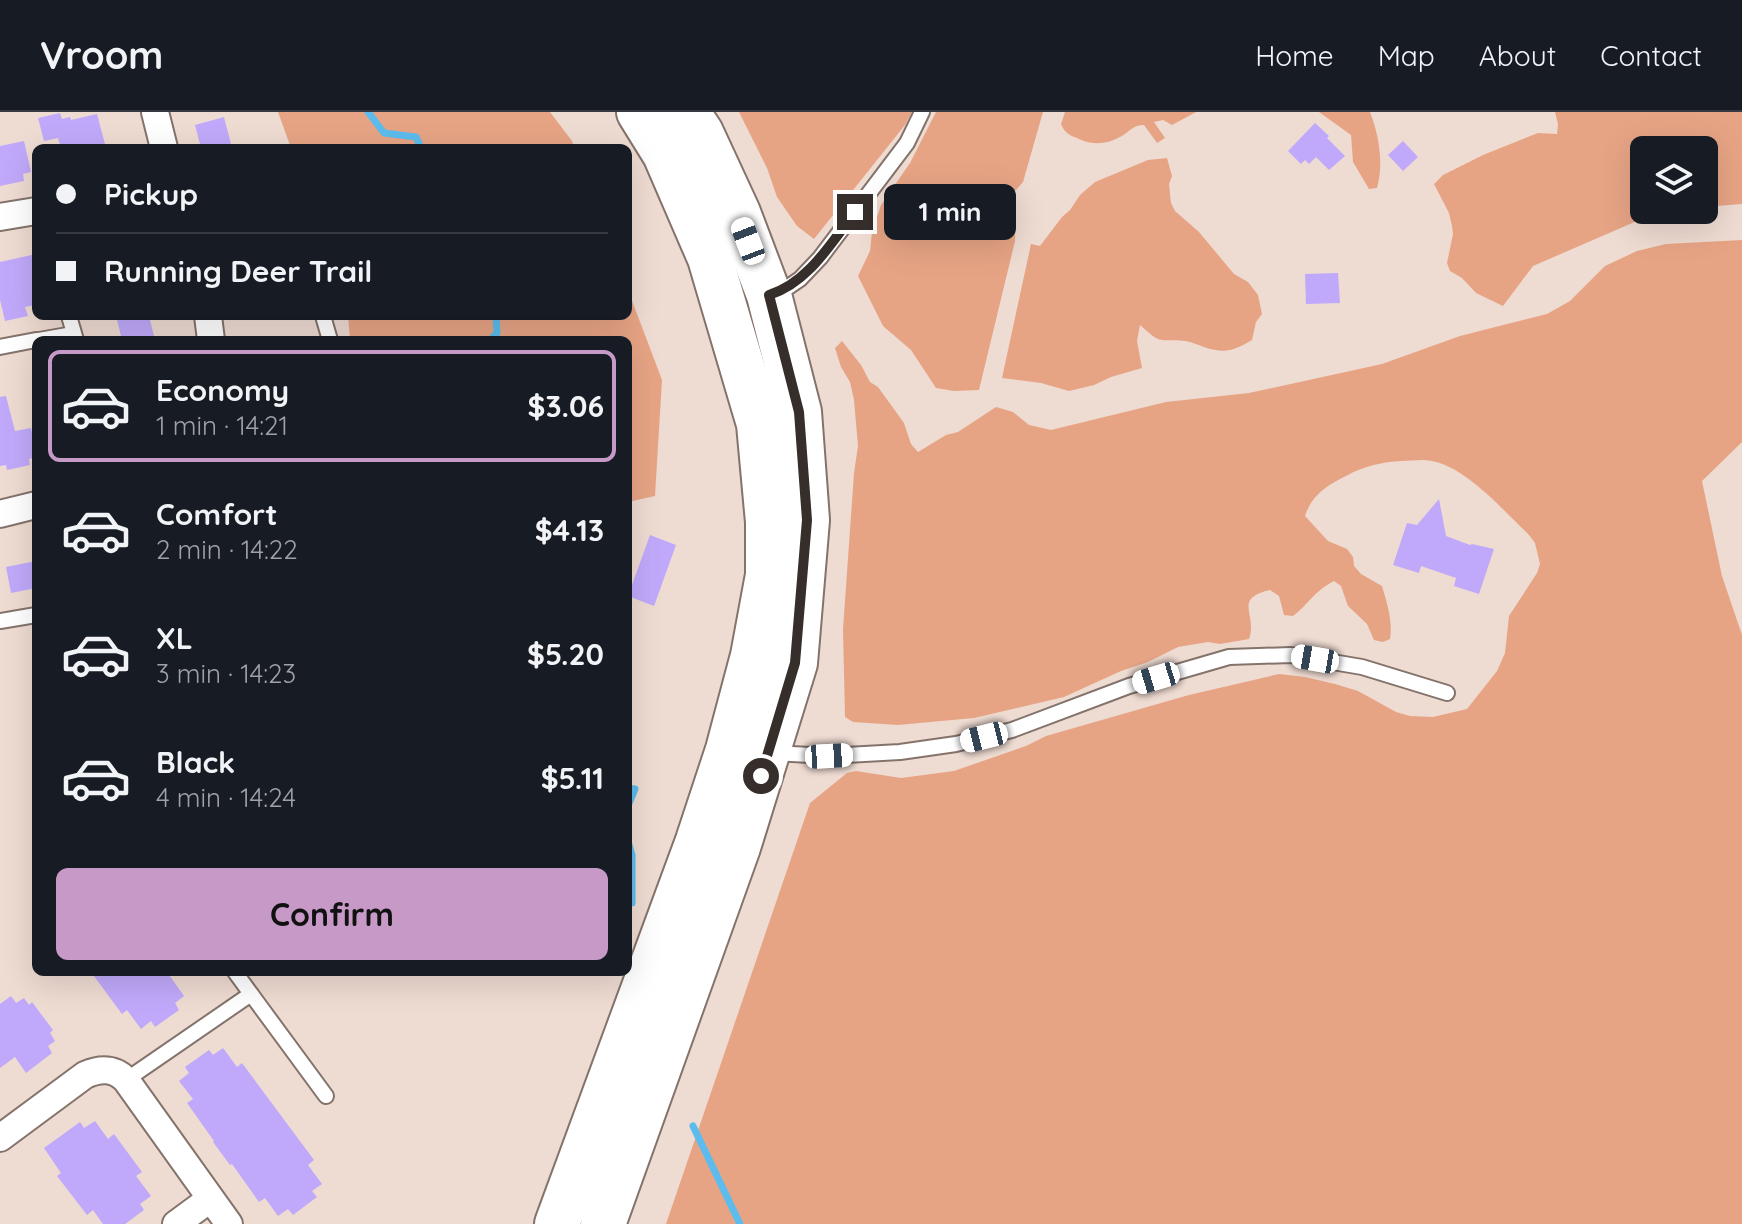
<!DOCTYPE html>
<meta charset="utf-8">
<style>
:root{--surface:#171b24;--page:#242831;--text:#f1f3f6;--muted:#9ea1a6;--line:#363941;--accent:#c799c7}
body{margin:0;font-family:Quicksand,sans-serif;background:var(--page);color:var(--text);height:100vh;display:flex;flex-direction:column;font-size:30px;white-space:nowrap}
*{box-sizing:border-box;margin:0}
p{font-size:26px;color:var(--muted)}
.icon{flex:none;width:44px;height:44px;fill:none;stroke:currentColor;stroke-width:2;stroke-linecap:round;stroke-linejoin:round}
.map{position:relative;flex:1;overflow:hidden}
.panel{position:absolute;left:32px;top:224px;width:600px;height:640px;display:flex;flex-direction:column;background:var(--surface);border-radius:12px;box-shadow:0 8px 32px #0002}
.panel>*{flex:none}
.top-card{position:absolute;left:32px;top:32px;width:600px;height:176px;border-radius:12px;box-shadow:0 8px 32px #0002;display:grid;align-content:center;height:176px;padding:0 24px;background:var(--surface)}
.fabs{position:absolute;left:1630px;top:24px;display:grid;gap:16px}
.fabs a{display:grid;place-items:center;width:88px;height:88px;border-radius:12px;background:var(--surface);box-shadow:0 8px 32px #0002;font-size:40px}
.end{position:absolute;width:36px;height:36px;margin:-18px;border:10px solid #352e2a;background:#fff;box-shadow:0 0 0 4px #fff}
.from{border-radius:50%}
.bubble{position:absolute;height:56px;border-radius:12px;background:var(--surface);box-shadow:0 8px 32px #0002;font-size:26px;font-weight:700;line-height:56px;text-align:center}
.car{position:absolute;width:24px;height:48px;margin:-24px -12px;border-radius:10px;box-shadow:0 0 6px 2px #0007;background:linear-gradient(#fff 24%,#345 0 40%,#fff 0 76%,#345 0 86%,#fff 0)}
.top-card b{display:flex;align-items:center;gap:28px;height:76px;font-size:30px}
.top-card b+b{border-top:2px solid var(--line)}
.top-card i{width:20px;height:20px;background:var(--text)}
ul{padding:14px 0 0;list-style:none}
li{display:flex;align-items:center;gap:24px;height:112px;margin:0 16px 12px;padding:0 8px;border:4px solid transparent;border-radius:12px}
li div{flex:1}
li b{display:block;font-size:30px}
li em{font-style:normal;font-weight:700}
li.on{border-color:var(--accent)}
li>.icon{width:72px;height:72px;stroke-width:1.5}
.action{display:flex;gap:16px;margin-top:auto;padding:16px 24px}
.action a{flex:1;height:92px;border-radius:12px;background:var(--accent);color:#111;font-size:32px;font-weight:700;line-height:92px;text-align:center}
header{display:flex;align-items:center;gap:48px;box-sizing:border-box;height:112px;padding:0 40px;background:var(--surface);border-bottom:2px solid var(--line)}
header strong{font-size:38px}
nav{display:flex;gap:44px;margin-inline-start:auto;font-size:28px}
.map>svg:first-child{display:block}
.green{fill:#e7a485}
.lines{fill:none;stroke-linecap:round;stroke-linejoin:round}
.stream{stroke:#5cbced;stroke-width:7}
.building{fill:#c0a9fa}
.lane-casing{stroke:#84736b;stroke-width:18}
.street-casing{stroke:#84736b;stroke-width:30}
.highway-casing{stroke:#84736b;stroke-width:48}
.lane{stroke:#fff;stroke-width:14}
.street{stroke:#fff;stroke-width:26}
.highway{stroke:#fff;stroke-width:44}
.route{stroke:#352e2a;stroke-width:10}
</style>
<header>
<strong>Vroom</strong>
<nav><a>Home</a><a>Map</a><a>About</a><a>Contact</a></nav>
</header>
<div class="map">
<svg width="1742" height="1112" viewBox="0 0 1742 1112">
<rect width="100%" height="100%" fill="#eedbd2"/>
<g class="green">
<polygon points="278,0 550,0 572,29 574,36 291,36"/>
<polygon points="739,0 912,0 905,13 814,127 797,114 777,85 767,56"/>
<polygon points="936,0 1043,0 1023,70 1016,78 1002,86 1016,98 1015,129 979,278 954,279 936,276 911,238 883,214 858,164 870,139 872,120 881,93 910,51"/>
<path d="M1065,0H1196L1172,13L1163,8L1154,10L1165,26L1157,31L1144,13C1133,13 1130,19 1122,24C1108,32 1094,34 1079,27C1070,23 1065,22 1061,12Z"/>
<path d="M1319,0H1370C1379,23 1384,53 1377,76L1369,77L1353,50L1351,23Z"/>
<polygon points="1555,0 1742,0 1742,92 1704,95 1704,38 1644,38 1644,98 1670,98 1660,99 1533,154 1503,194 1476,181 1462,166 1450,159 1447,151 1453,122 1452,114 1449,101 1434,72 1443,63 1483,43 1538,21 1557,22 1558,12"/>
<path d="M1167,46L1172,64L1169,72L1171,91L1175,99L1199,120L1234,162L1248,170L1258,183L1262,202L1256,210L1252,228C1233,239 1225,242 1204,235C1198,233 1192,230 1185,229C1157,226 1163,234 1140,213L1137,229L1142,256L1111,265L1094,273L1069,279L1041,271L1002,266L1031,132L1040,134L1062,105L1070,98L1080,83L1095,70L1148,48Z"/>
<path d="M1742,128V330L1702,369L1722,464L1742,523V1112H666L810,691L847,661L856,659L901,666L954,659L1026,634L1046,624L1189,583L1279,562L1305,565L1335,572L1358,579L1396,600L1410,604L1433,605L1467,597L1497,559L1505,541L1509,504L1537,461L1540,452L1535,431L1529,423C1504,399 1466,355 1432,349C1422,347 1411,349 1401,349C1383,350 1364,354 1348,363C1328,373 1312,382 1305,404L1328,429L1347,437L1353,445L1354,454L1361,462L1382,474C1387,491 1393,509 1390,527L1383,530L1374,528L1367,512L1348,494L1341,474L1334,469C1314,479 1309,492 1293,504L1284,503L1279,484L1270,478C1232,487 1258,502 1249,527L1220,532L1208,530L1178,535L1148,550L1121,559L1064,585L974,606L898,613L853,610L845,605L843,517L854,361L858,334L854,288L850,270L841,255L835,236L842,229L861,253L870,270L878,275L904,311L911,332L918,340L946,323L958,320L996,295L1013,300L1029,313L1051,318L1166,290L1249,281L1382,252L1460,224L1547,202L1570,189L1605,154L1637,139L1666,132Z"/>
<polygon points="628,178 662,268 655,384 628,390 628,228 350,228 348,204 628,204"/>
</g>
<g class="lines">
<g class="stream">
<polyline points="368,0 384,21 416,25 421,36"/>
<polyline points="490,228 497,221 496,204"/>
<polyline points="628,676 635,677 628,694"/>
<polyline points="628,729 632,743 632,791"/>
<polyline points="693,1014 740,1112"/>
</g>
</g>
<g class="building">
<polygon points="60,1 62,7 70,5 71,8 97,2 106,36 61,36 58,26 44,29 38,6"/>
<polygon points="224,5 232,36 201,36 195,13"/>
<polygon points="1315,11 1329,24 1327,26 1345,44 1329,58 1316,45 1309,52 1305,48 1301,52 1288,39"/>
<polygon points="24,29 31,60 23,62 24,69 0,74 0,34"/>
<polygon points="1403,29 1418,45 1403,59 1388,43"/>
<polygon points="36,142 36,193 25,195 28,204 5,209 0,188 0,150"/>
<polygon points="1338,161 1340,191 1306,192 1305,162"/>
<polygon points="116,204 149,204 155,228 122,228"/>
<polygon points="6,284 15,319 31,316 36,339 36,345 29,347 30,353 7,358 6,353 0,354 0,285"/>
<polygon points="1439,387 1446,424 1470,433 1472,432 1494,437 1479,482 1454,474 1456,466 1421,454 1419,461 1393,453 1407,411 1417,413"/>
<polygon points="650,423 676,433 654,494 628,484"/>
<polygon points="36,449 36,476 11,481 6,455"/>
<polygon points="91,860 167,860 184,884 175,891 179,898 155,915 151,909 141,917 127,898 122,902"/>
<polygon points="11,884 16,891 24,886 29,893 32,890 53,918 50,921 55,929 48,934 52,941 26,961 15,945 0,956 0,892"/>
<polygon points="223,936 237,955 242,951 314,1048 308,1053 322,1072 312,1079 317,1085 293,1103 288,1097 278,1104 265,1086 259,1090 232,1052 230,1053 213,1030 214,1029 187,991 193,987 179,969 189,961 185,955 209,938 213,943"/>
<polygon points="95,1009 108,1027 114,1022 142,1060 136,1064 151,1084 140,1092 144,1098 125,1112 103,1112 93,1098 87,1103 57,1064 61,1061 44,1036 80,1010 84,1016"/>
</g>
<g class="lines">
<defs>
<g id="lane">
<polyline points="773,182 781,180 800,167 820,146 907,31 922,0"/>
<polyline points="69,204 76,228"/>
<polyline points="323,204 330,228"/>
<polyline points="39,228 73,222"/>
<polyline points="0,235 36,228"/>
<polyline points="0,509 36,503"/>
<polyline points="773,641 829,644 900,640 956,632 1012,618 1129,574 1229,545 1291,543 1362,555 1447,581"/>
<polyline points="251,882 326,984"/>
<polyline points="126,968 251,882 235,860"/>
</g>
<g id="street">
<polyline points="155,0 164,36"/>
<polyline points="0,105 36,99"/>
<polyline points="208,204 211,228"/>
<polyline points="0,402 36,393"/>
<path d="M0,1026L85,963C101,956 114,956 126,968L229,1112"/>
<polyline points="176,1112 210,1087"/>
</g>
<g id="highway">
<polyline points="557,1112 698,729 728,638 753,544 768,463 768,410 759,312 710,146 665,42 639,0"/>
<polyline points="603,1112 738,735 795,551 807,408 799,300 769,183 738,101 701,21 687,0"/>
</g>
</defs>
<use href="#lane" class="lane-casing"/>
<use href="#street" class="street-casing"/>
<use href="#highway" class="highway-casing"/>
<use href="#lane" class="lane"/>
<use href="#street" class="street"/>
<use href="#highway" class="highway"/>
</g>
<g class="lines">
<path class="route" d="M761,664L795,551L807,408L799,300L769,183C808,171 831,131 855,100"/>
</g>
</svg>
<div class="fabs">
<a><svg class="icon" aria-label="layers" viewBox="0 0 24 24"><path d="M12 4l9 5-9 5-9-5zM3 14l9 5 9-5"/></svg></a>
</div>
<i class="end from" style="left:761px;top:664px"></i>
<i class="end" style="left:855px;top:100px"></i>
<div class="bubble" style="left:884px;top:72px;width:132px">1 min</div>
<i class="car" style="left:748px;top:129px;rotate:339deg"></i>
<i class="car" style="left:1315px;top:547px;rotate:280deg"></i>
<i class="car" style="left:1156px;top:566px;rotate:253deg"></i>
<i class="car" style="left:984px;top:625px;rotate:256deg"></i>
<i class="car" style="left:829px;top:644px;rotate:87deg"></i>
<div class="top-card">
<b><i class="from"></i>Pickup</b>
<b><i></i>Running Deer Trail</b>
</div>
<section class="panel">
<ul>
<li class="on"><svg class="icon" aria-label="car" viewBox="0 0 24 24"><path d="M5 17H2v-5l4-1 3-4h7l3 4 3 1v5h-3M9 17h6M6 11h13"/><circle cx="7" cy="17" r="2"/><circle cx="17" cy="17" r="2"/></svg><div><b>Economy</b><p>1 min · 14:21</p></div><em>$3.06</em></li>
<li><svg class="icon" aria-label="car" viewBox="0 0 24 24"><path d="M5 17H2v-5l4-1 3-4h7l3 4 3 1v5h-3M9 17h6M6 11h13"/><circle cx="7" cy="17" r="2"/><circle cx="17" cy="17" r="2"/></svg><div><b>Comfort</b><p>2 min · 14:22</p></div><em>$4.13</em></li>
<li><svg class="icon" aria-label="car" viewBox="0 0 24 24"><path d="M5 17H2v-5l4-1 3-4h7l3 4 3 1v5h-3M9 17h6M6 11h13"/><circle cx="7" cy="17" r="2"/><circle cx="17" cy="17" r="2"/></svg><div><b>XL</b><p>3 min · 14:23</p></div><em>$5.20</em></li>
<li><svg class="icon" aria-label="car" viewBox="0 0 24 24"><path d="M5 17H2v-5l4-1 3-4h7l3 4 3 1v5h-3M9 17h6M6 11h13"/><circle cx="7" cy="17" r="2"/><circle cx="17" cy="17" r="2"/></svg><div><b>Black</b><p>4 min · 14:24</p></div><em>$5.11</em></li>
</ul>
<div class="action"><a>Confirm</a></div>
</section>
</div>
